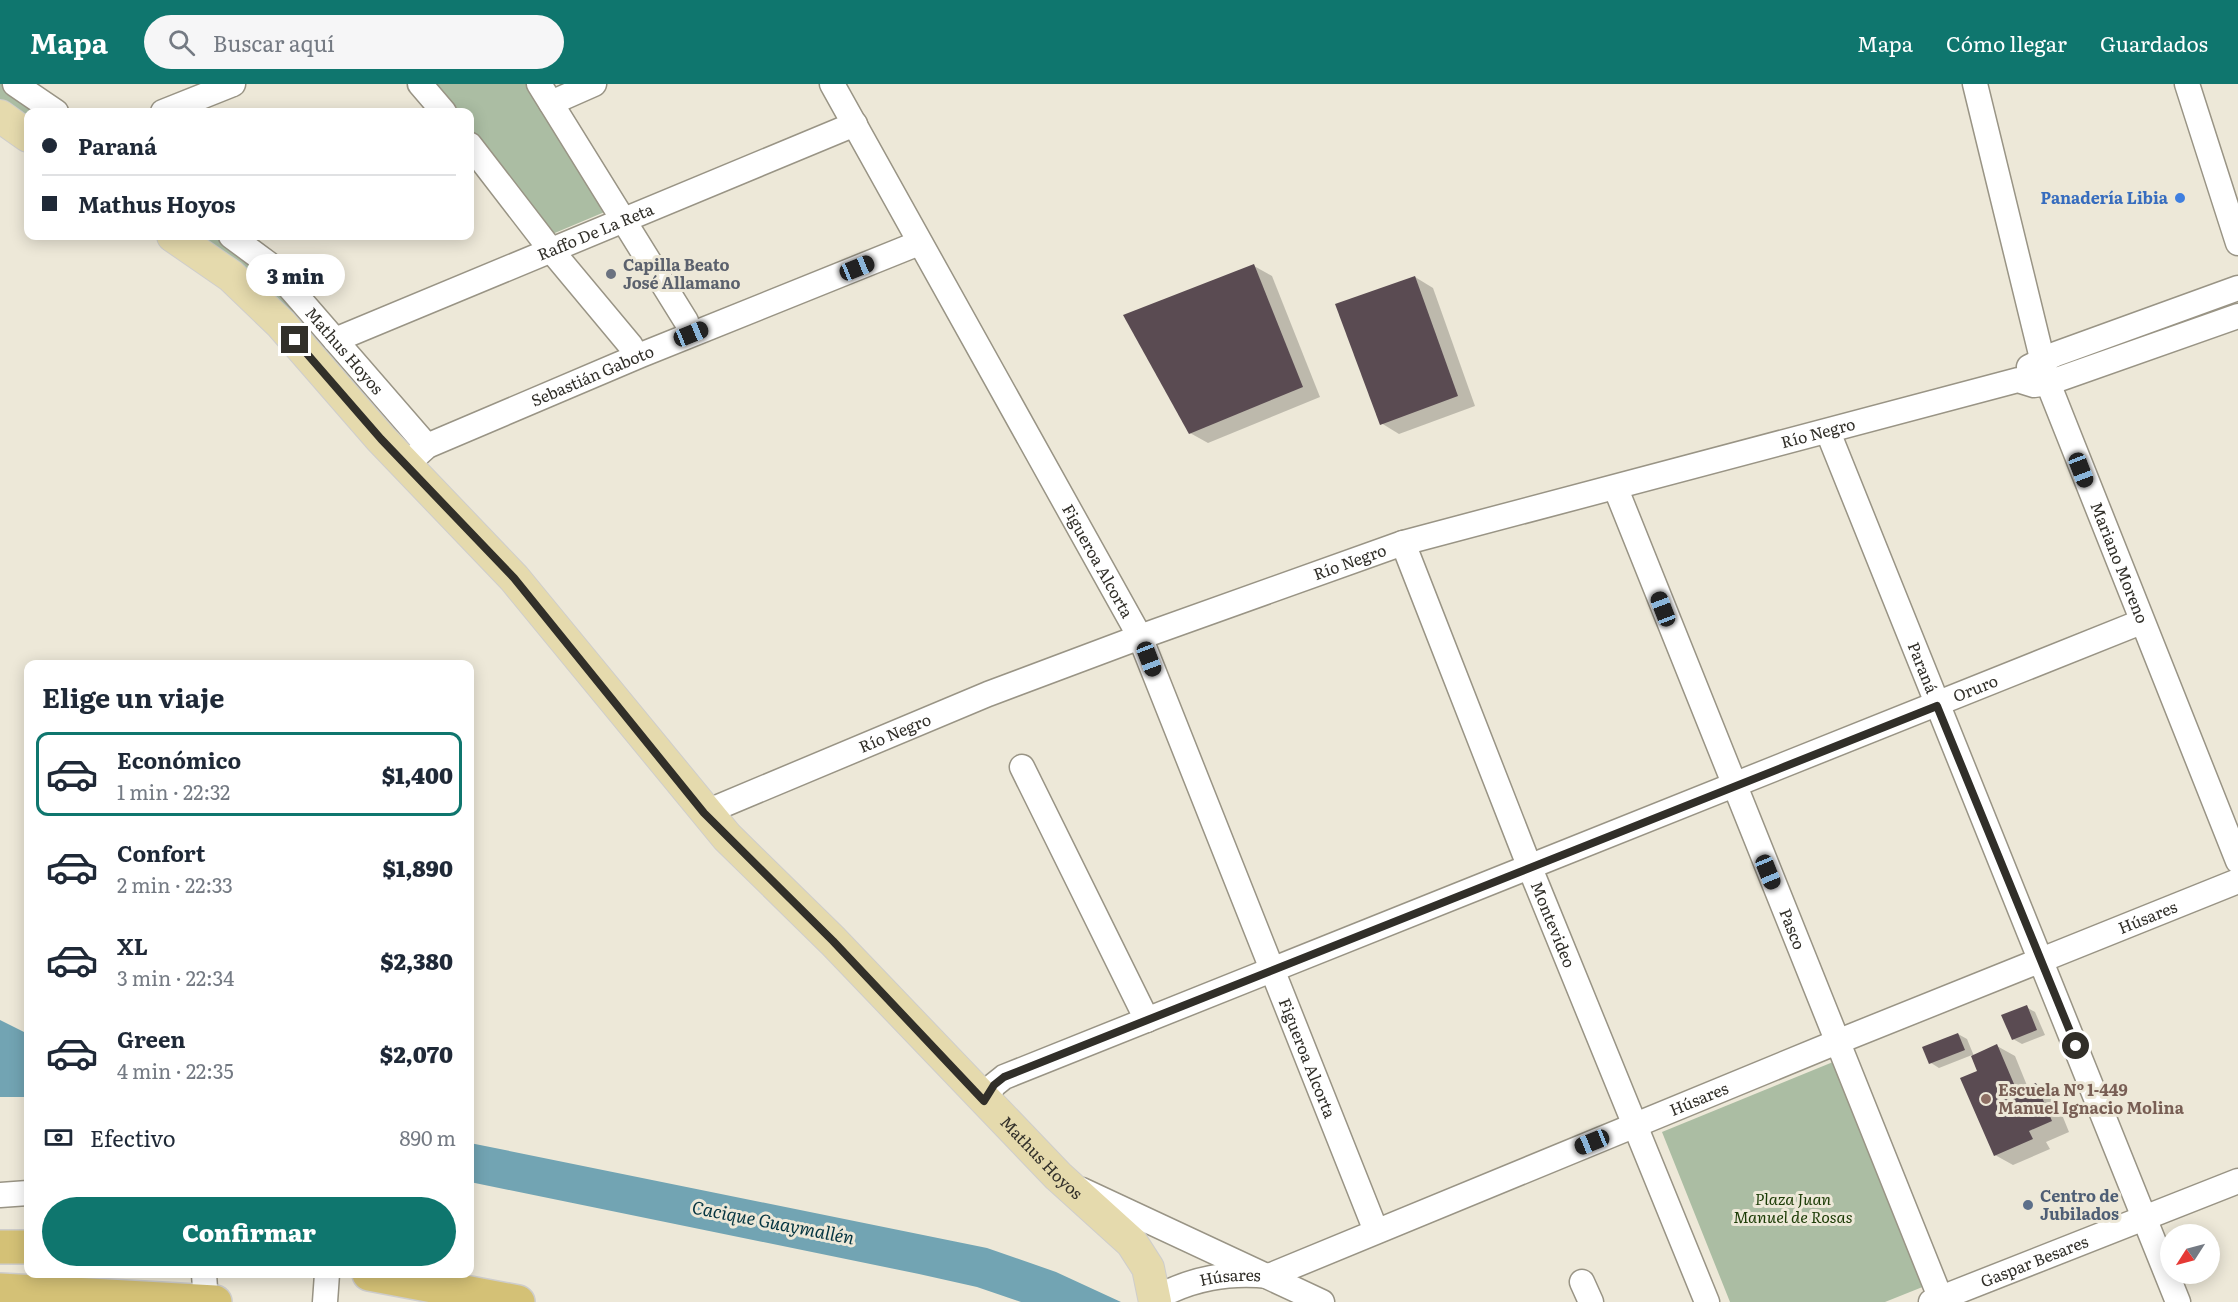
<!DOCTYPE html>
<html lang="es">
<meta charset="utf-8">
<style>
:root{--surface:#fff;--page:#f6f6f7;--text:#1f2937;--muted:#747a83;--line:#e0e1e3;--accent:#0f766e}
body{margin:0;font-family:Literata,serif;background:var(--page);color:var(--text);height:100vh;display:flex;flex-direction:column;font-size:22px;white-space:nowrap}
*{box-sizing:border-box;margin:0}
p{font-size:20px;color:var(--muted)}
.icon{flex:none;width:33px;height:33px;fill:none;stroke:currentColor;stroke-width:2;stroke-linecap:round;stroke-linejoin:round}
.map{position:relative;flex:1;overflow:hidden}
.panel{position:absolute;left:24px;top:576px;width:450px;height:618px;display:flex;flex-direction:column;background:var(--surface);border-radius:12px;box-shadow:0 3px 15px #0003}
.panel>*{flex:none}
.guide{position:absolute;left:24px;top:24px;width:450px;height:132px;border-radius:12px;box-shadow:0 3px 15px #0003;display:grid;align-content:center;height:132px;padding:0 18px;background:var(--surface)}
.needle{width:39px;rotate:234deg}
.controls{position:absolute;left:2160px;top:1140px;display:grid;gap:12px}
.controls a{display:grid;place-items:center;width:60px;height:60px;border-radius:50%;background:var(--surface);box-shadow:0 3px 15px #0003;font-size:30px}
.end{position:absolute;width:27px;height:27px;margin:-14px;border:8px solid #312f29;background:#fff;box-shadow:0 0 0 3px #fff}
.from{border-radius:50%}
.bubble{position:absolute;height:42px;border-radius:21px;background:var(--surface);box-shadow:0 3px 15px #0003;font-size:20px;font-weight:800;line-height:42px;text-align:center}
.car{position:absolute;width:18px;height:36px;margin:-18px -9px;border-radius:8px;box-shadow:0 0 4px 2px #0007;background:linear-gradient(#222 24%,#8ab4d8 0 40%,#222 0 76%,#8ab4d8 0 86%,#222 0)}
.guide b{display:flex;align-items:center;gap:21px;height:57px;font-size:22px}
.guide b+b{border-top:2px solid var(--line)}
.guide i{width:15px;height:15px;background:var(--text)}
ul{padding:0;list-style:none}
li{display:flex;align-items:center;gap:18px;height:84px;margin:0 12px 9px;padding:0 6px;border:3px solid transparent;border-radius:12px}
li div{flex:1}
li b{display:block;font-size:22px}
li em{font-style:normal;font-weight:800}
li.selected{border-color:var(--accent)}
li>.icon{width:54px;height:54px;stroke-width:1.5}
h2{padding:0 18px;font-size:27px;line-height:72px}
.pay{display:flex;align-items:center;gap:15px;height:66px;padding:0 18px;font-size:22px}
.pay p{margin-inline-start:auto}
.action{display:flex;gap:12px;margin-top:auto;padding:12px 18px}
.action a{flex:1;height:69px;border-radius:36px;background:var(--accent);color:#fff;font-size:24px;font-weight:800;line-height:69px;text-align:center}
header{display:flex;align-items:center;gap:36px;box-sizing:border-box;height:84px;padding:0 30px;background:var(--accent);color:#fff}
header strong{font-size:28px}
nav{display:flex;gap:33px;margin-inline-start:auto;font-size:21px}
.search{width:420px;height:54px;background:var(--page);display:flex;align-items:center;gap:15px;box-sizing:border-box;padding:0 21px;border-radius:33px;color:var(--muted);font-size:22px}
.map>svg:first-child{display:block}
.green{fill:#abbda3}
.water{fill:#72a4b3}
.shadow{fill:#0003}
.building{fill:#5a4b52}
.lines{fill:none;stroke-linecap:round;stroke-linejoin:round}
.minor-casing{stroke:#999485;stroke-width:27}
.major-casing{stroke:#cecdcc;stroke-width:34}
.highway-casing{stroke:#cecdcc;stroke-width:36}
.minor{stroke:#fff;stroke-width:24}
.major{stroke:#e5daad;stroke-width:32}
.highway{stroke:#d4c176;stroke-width:33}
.route{stroke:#312f29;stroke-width:8}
.shop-dot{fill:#3f7fe0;stroke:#ede8d8;stroke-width:2}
.worship-dot{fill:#6b7280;stroke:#ede8d8;stroke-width:2}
.education-dot{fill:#8d6e63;stroke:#ede8d8;stroke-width:2}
.service-dot{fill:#5c6f8a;stroke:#ede8d8;stroke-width:2}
.labels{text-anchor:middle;stroke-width:6;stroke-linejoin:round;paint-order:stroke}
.shop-label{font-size:16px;font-weight:bold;fill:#366cbe;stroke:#ede8d8;text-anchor:end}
.street-label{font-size:16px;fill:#312f29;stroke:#ede8d8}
.worship-label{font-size:16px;font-weight:bold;fill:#5b616d;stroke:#ede8d8;text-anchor:start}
.education-label{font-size:16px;font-weight:bold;fill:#785e54;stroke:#ede8d8;text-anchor:start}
.service-label{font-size:16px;font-weight:bold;fill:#4e5e75;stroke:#ede8d8;text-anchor:start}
.park-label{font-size:16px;font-style:italic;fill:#1b3b05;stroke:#ede8d8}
.water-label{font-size:18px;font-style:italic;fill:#053541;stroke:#ede8d8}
</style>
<header>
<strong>Mapa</strong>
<div class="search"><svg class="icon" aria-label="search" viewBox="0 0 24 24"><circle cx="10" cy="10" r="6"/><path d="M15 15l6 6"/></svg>Buscar aquí</div>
<nav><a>Mapa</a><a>Cómo llegar</a><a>Guardados</a></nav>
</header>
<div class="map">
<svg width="2238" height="1218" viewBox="0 0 2238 1218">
<rect width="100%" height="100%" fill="#ede8d8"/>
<g class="green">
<polygon points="0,0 7,0 49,28 28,28 28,37 0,15"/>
<polygon points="430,0 529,0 607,127 550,151 470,49 470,28 453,28"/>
<polygon points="181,152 221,152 269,188 410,351 400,368"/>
<polygon points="1833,978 1925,1202 1885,1218 1730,1218 1662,1048"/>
</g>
<g class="water">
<polygon points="0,936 28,950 28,1013 0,1013"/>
<polygon points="470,1059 987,1164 1056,1188 1121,1218 1021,1218 977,1203 919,1190 470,1098"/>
</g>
<g class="shadow">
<polygon points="1254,182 1272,192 1320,313 1208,359 1190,349"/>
<polygon points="1415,193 1433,204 1475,322 1399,350 1381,339"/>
<polygon points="2026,923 2035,928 2045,951 2022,960 2013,955"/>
<polygon points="1958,950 1967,955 1974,972 1997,962 2015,972 2028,1004 2036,1000 2054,1011 2069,1048 2046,1058 2050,1065 2013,1081 1995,1071 1979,987 1972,971 1939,984 1931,979"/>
</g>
<g class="building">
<polygon points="1254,180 1303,303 1189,350 1123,231"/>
<polygon points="1415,192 1458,312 1380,341 1335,220"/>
<polygon points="2027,921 2037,946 2012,956 2001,931"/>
<polygon points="1958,949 1965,966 1929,980 1922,963"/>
<polygon points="1997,960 2017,1007 2036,999 2052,1037 2029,1047 2033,1055 1994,1072 1960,994 1977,987 1971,972"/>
</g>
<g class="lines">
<defs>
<g id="minor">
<polyline points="15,0 56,28"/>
<polyline points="420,0 444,28"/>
<polyline points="539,0 686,237"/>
<path id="s1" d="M832,0L1140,553L1376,1147"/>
<path id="s2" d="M1975,0L2048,299L2238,777"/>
<polyline points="2187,0 2238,159"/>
<polyline points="551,19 594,0"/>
<polyline points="163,28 233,0"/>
<polyline points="470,61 551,166 631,262"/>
<path id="s3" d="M231,152L270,181L427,362"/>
<path id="s4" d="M335,256L855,40"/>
<polyline points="2029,283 2056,270 2238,204"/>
<path id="s5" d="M1828,348L2178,1218"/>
<path id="s6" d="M406,381L427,362L641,271L919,159"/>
<path id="s7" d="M1616,405L1942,1218"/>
<path id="s8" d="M1403,459L1530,784L1707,1218"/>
<polyline points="1022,683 1147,936"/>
<path id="s9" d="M704,729L988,610L1140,553L1403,459L2018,296L2034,301L2048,299L2238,232"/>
<path id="s10" d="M984,1017L994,1001L1004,993L2141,538"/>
<polyline points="1082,1106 1322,1218"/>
<polyline points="0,1111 28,1109"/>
<polyline points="204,1190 206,1218"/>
<polyline points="1582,1198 1591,1218"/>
<path id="s11" d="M1156,1214C1193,1194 1228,1188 1269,1192L1837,958L2238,797"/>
<polyline points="325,1218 327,1190"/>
<path id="s12" d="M1931,1218L2238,1097"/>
</g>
<g id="major">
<polyline points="0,32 28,52"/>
<path id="s13" d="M173,152L231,192L281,240L381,355L514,494L727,753L833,857L1058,1092L1132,1159L1148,1184L1155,1218"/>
</g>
<g id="highway">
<polyline points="0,1163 28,1163"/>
<polyline points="369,1190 518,1218"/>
<polyline points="0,1206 215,1218"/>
</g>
</defs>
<use href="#minor" class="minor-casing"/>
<use href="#major" class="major-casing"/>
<use href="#highway" class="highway-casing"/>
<use href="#minor" class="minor"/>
<use href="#major" class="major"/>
<use href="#highway" class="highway"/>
</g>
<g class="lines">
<polyline class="route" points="295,256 381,355 514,494 704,729 833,857 984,1017 994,1001 1004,993 1937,622 2076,962"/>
</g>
<circle class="shop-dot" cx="2180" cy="114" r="6"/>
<circle class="worship-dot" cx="611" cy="190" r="6"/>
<circle class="education-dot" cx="1986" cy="1015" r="6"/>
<circle class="service-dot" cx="2028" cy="1121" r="6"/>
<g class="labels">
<g class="shop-label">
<text x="2168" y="120">Panadería Libia</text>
</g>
<g class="street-label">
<text dy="6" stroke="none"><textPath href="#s4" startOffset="282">Raffo De La Reta</textPath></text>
<text dy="6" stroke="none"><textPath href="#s3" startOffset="162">Mathus Hoyos</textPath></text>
<text dy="6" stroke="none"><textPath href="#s6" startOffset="208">Sebastián Gaboto</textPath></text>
<text dy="6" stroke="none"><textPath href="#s9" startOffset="1179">Río Negro</textPath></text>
<text dy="6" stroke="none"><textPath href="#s1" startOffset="546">Figueroa Alcorta</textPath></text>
<text dy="6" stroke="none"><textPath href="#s9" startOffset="693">Río Negro</textPath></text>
<text dy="6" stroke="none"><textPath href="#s2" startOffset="501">Mariano Moreno</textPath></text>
<text dy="6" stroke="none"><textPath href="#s5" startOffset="254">Paraná</textPath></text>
<text dy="6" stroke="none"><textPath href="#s10" startOffset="1078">Oruro</textPath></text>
<text dy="6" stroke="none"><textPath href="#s9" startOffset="207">Río Negro</textPath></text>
<text dy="6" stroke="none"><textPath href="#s11" startOffset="1066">Húsares</textPath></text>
<text dy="6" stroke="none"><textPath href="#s8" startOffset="410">Montevideo</textPath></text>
<text dy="6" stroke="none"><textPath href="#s7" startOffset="474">Pasco</textPath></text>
<text dy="6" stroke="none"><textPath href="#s1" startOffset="1086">Figueroa Alcorta</textPath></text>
<text dy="6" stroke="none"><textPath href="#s11" startOffset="582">Húsares</textPath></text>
<text dy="6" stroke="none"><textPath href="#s13" startOffset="1269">Mathus Hoyos</textPath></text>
<text dy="6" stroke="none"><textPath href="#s12" startOffset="111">Gaspar Besares</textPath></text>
<text dy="6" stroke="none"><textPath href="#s11" startOffset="78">Húsares</textPath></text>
</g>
<g class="worship-label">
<text x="623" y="187">Capilla Beato<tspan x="623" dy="18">José Allamano</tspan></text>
</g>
<g class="education-label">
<text x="1998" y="1012">Escuela Nº 1-449<tspan x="1998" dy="18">Manuel Ignacio Molina</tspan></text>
</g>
<g class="service-label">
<text x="2040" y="1118">Centro de<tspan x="2040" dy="18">Jubilados</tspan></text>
</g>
<g class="park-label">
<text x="1793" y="1121">Plaza Juan<tspan x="1793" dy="18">Manuel de Rosas</tspan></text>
</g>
<g class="water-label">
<text transform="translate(773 1139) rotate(11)" y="6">Cacique Guaymallén</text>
</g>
</g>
</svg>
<div class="controls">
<a><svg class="needle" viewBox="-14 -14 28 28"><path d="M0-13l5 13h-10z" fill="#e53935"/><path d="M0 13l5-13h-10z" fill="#747a83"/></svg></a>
</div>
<i class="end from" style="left:2076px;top:962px"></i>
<i class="end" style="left:295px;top:256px"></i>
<div class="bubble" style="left:246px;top:170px;width:99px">3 min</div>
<i class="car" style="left:857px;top:184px;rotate:68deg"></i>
<i class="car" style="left:691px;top:250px;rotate:68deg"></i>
<i class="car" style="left:2081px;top:386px;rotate:159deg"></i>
<i class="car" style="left:1663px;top:525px;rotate:339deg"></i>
<i class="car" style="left:1149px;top:575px;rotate:159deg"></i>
<i class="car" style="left:1768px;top:788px;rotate:158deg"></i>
<i class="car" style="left:1592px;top:1058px;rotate:248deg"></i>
<div class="guide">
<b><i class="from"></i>Paraná</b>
<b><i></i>Mathus Hoyos</b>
</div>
<section class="panel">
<h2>Elige un viaje</h2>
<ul>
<li class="selected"><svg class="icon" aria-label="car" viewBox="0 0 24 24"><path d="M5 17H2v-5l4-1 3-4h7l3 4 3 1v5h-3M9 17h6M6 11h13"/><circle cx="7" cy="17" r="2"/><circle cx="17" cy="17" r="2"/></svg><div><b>Económico</b><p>1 min · 22:32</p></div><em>$1,400</em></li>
<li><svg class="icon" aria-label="car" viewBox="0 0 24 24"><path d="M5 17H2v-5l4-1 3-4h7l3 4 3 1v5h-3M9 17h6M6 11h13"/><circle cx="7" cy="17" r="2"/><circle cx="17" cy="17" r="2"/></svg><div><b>Confort</b><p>2 min · 22:33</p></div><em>$1,890</em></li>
<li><svg class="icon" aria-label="car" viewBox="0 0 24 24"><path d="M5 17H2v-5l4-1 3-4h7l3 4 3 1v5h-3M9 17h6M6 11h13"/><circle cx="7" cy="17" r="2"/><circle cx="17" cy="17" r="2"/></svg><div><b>XL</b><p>3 min · 22:34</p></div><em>$2,380</em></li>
<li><svg class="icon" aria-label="car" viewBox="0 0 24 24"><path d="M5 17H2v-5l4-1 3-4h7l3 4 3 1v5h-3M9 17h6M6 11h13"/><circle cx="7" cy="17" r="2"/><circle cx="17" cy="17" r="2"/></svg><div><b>Green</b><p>4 min · 22:35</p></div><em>$2,070</em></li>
</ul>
<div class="pay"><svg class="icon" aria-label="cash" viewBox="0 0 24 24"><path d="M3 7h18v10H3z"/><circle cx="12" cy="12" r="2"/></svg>Efectivo<p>890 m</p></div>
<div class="action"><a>Confirmar</a></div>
</section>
</div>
